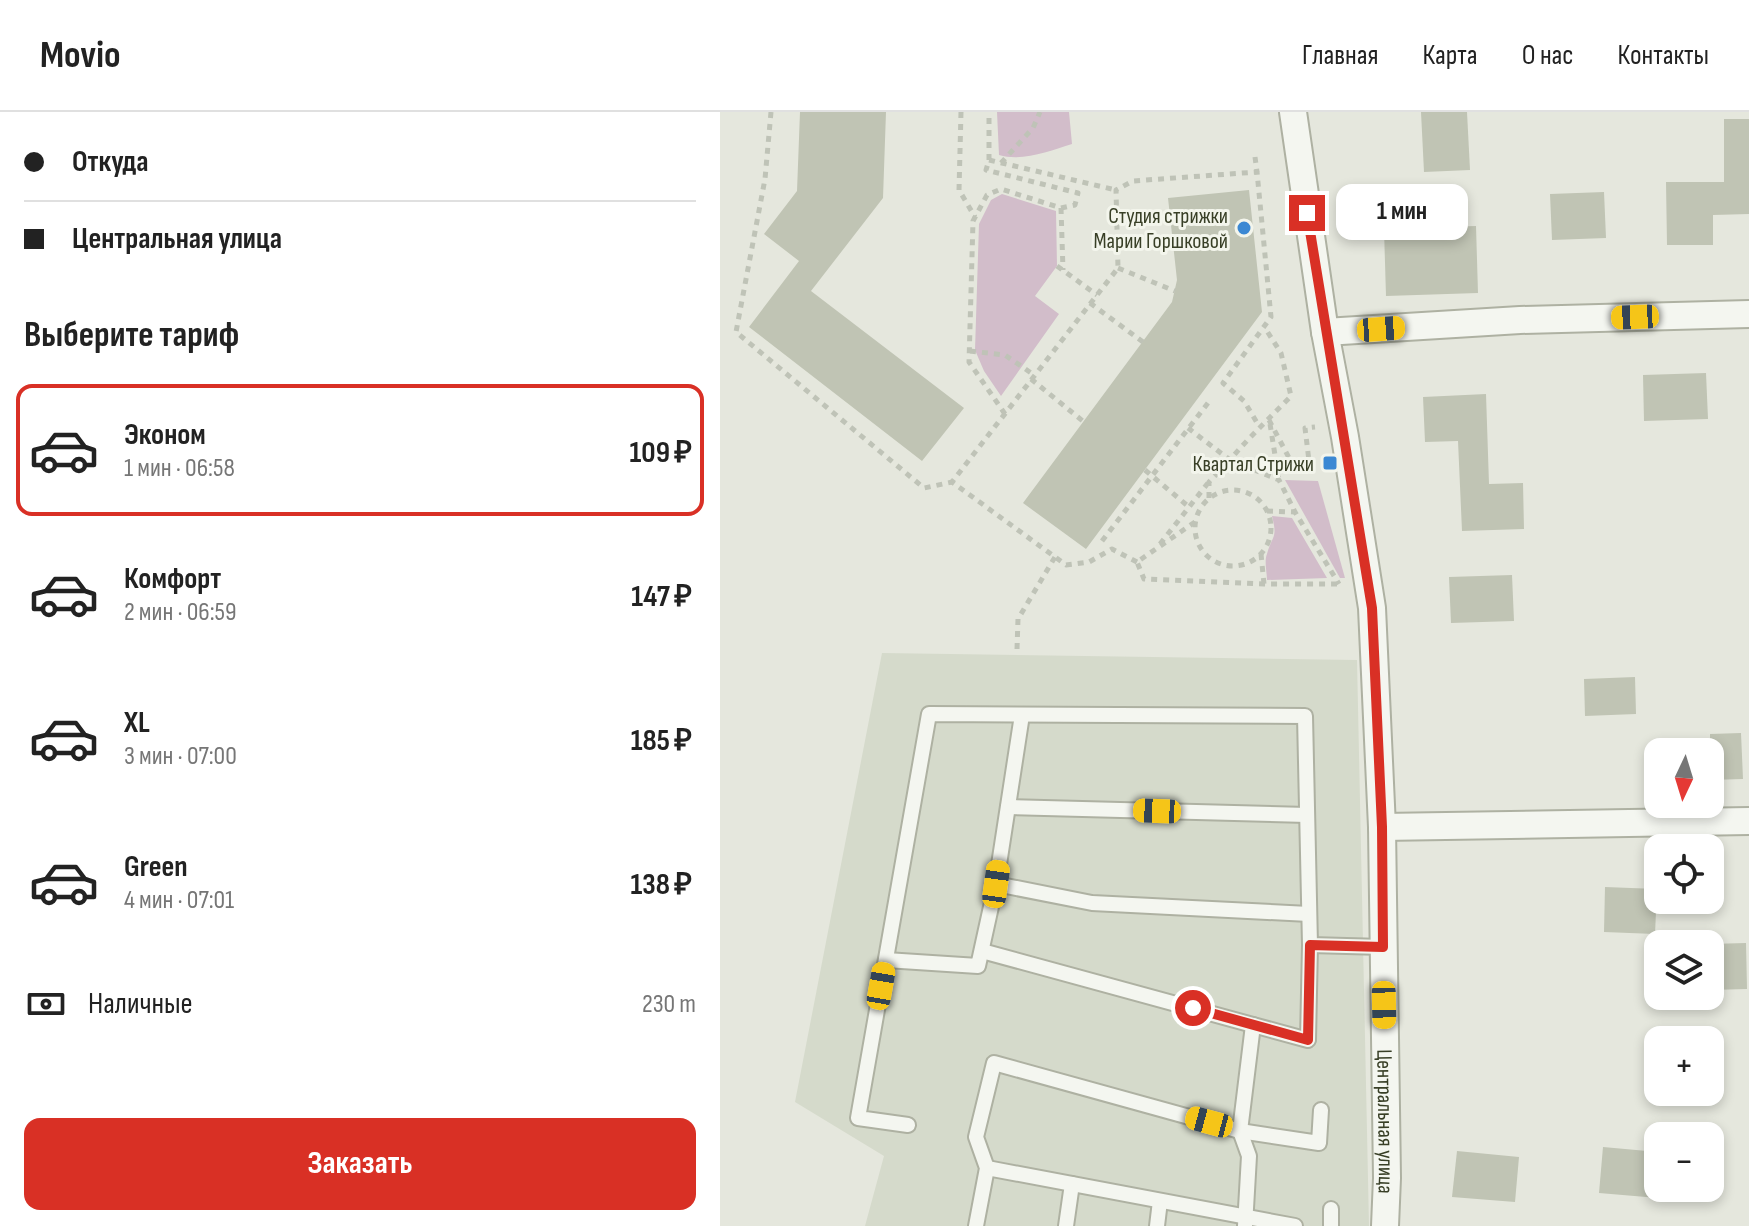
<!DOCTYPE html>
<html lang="ru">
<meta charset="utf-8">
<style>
:root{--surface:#fff;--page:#f2f2f2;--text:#222;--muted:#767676;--line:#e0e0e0;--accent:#d93025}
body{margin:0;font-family:"Sofia Sans Condensed",sans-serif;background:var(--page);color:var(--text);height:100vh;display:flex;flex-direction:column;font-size:30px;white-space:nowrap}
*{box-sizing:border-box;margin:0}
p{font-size:26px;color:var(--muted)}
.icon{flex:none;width:44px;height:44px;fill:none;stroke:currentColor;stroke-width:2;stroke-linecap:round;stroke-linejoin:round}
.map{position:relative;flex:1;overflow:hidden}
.sheet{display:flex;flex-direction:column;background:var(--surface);width:720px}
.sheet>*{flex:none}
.hud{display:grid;align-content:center;height:176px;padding:0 24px;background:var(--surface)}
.needle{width:52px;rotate:184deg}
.controls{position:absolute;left:924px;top:626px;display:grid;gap:16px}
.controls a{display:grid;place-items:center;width:80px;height:80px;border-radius:16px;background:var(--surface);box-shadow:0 4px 12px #0003;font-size:40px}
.end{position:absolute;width:36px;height:36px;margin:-18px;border:10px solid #d93025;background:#fff;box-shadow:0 0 0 4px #fff}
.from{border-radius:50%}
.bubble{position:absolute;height:56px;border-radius:16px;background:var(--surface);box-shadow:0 4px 12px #0003;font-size:26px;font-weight:700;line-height:56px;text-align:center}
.car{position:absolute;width:24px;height:48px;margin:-24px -12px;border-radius:10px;box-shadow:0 0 6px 2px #0007;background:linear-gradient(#f5c518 24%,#345 0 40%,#f5c518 0 76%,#345 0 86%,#f5c518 0)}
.hud b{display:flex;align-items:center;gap:28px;height:76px;font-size:30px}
.hud b+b{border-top:2px solid var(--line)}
.hud i{width:20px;height:20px;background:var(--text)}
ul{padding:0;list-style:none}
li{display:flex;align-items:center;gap:24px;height:132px;margin:0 16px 12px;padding:0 8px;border:4px solid transparent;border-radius:16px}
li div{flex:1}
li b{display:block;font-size:30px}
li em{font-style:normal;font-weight:700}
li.current{border-color:var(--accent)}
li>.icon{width:72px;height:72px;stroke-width:1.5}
h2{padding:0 24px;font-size:36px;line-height:96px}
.pay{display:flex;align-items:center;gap:20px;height:88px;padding:0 24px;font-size:30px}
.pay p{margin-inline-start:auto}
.cta{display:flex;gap:16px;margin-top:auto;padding:16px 24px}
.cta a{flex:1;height:92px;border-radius:16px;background:var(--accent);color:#fff;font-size:32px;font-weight:700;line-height:92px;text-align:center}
header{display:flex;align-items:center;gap:48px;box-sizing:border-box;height:112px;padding:0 40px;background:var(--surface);border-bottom:2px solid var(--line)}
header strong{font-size:38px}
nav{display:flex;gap:44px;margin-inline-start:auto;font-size:28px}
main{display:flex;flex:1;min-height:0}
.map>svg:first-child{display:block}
.built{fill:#d5dacb}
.green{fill:#d2bdca}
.building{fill:#c0c4b4}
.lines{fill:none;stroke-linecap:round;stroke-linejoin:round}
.service-casing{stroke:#aeb1a2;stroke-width:18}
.minor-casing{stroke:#aeb1a2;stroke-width:30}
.path{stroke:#bfc3b7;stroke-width:5;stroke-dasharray:6 6;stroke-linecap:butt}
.service{stroke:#f4f6f0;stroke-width:14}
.minor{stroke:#f4f6f0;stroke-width:26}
.route{stroke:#d93025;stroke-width:10}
.poi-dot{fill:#3b88d3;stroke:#f3f5ec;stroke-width:3}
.labels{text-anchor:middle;stroke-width:6;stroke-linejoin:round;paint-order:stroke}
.poi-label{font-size:22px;fill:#383f26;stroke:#f3f5ec;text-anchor:end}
.street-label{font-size:22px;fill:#383f26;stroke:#f3f5ec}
</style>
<header>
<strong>Movio</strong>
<nav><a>Главная</a><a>Карта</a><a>О нас</a><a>Контакты</a></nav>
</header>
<main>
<section class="sheet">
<div class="hud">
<b><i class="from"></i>Откуда</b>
<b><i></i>Центральная улица</b>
</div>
<h2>Выберите тариф</h2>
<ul>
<li class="current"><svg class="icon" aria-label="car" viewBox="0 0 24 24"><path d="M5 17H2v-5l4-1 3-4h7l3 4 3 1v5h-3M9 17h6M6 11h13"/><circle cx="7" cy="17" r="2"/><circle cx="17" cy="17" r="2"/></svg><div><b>Эконом</b><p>1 мин · 06:58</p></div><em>109 ₽</em></li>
<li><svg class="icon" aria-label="car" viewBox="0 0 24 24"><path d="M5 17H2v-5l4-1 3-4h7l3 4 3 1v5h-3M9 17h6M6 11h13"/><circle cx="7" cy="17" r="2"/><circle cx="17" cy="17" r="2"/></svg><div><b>Комфорт</b><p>2 мин · 06:59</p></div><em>147 ₽</em></li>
<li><svg class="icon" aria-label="car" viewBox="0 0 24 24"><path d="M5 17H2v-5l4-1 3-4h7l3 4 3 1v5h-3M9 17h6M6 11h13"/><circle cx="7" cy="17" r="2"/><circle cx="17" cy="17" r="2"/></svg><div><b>XL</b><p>3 мин · 07:00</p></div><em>185 ₽</em></li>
<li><svg class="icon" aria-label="car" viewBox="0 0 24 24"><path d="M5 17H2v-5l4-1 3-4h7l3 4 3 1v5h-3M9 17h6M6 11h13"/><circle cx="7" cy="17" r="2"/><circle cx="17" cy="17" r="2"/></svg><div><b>Green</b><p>4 мин · 07:01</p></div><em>138 ₽</em></li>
</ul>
<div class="pay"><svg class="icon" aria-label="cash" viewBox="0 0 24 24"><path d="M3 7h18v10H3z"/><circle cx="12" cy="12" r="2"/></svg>Наличные<p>230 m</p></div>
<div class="cta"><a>Заказать</a></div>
</section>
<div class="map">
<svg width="1029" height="1114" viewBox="0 0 1029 1114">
<rect width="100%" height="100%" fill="#e5e7dd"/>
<polygon class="built" points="162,541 637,548 649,1114 145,1114 164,1044 75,990"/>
<g class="green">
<path d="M277,0H349L352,32C330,39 302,50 279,43Z"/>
<polygon points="282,82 336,99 337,154 315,184 339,202 281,284 264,259 255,238 259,112 271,88"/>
<polygon points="565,368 598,369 625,466 620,466"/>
<path d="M552,404L572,406L607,466L547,468C547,461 544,449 547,442C552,423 558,427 552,404Z"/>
</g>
<g class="building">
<polygon points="80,0 166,0 163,86 91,179 244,296 202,349 29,215 79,149 44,122 77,79"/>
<polygon points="701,0 747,0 750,58 704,60"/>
<polygon points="1004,7 1029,7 1029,102 993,103 993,133 947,133 946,70 1004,70"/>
<polygon points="529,78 542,200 366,437 303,391 452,190 457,168 448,86"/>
<polygon points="884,80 886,126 832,128 830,82"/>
<polygon points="756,114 758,181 666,184 664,117"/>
<polygon points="986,261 988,307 924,309 923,263"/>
<polygon points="766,282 769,372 803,371 804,417 742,419 738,329 705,330 703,285"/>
<polygon points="792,463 794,509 731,511 729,465"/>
<polygon points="915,565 916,602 865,604 864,567"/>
<polygon points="1021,621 1023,667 990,668 990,622"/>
<polygon points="885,775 937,777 935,822 884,820"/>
<polygon points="1026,831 1027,877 990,878 990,832"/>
<polygon points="883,1035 938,1040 938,1086 879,1081"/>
<polygon points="737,1039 799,1045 795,1090 732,1085"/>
</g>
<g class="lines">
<defs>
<g id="service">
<polyline points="302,603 276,772 372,791 589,802"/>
<polyline points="288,695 587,703"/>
<polyline points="262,839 588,928 590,833"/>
<polyline points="166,848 258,854 276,772"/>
<polyline points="188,1013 138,1006 209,602 585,604 590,833 663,835"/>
<polyline points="267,1056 575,1114"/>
<polyline points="256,1114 267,1056 256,1025 274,951 520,1019 599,1031 601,998"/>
<polyline points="346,1114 352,1072"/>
<polyline points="437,1114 440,1089"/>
<polyline points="525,1114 529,1044 520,1019 533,913"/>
<polyline points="611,1114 611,1097"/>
</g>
<g id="minor">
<path id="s1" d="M573,0L605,220L625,325L652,496L662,715L667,1066L665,1114"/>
<polyline points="605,220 800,208 1029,202"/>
<polyline points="662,715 1029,709"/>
</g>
</defs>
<use href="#service" class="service-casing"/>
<use href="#minor" class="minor-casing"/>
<g class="path">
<polyline points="51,0 45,67 16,220 204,376 232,370"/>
<polyline points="241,0 239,78 255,105"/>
<polyline points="535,45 537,60"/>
<polyline points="269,48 269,0"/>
<polyline points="281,51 313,16 320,0"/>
<polyline points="341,96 355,93 358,81 266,58 269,48 396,78"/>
<polyline points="337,154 377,183"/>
<polyline points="398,156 455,179"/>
<polyline points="370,191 423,230"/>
<polyline points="250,239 285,243 314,263"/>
<polyline points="311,267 364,310"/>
<polyline points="285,302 249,250 253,109 267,83 281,77 341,96 343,158"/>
<polyline points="549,308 576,359 590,357 585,316 595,315"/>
<polyline points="550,312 559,368"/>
<path d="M468,316L510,348C529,325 550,306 571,284L561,241L545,216"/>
<polyline points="425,358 469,395"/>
<circle cx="513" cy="416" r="38"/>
<polyline points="489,386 489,370 510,348 559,368 575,400 619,472"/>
<polyline points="547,399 575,400"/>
<polyline points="475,410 417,450 424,467 544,472 617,472"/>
<polyline points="382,429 491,287"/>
<polyline points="440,432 488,371"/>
<polyline points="541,442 544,472"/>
<polyline points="417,450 392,437 369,450 346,453 232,370 398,156 396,78 413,69 537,60 551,205 503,271 524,289 539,314"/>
<polyline points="297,537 298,507 335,445"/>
</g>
<use href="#service" class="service"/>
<use href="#minor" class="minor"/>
</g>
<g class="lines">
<polyline class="route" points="473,896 588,928 590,833 663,835 662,715 652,496 587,101"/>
</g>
<g class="poi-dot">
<circle cx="524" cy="116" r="8"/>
<rect x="602" y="343" width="16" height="16" rx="4"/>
</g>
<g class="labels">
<g class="poi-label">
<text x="508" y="111">Студия стрижки<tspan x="508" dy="25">Марии Горшковой</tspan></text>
<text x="594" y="359">Квартал Стрижи</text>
</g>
<g class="street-label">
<text dy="8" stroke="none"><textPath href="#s1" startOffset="1016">Центральная улица</textPath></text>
</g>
</g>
</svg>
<div class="controls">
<a><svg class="needle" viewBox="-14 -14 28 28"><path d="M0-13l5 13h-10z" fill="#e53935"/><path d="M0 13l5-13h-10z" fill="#767676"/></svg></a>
<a><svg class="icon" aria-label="locate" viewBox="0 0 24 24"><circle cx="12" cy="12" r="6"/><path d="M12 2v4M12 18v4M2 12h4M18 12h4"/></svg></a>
<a><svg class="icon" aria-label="layers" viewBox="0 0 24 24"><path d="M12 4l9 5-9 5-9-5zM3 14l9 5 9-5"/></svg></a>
<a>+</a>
<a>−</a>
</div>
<i class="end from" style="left:473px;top:896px"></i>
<i class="end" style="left:587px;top:101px"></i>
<div class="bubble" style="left:616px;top:72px;width:132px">1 мин</div>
<i class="car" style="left:915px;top:205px;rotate:268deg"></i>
<i class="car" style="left:661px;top:217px;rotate:86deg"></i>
<i class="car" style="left:437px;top:699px;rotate:272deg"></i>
<i class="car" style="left:276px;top:772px;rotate:8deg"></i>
<i class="car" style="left:161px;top:874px;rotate:10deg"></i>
<i class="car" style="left:664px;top:893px;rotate:179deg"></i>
<i class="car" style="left:489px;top:1010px;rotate:285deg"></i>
</div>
</main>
